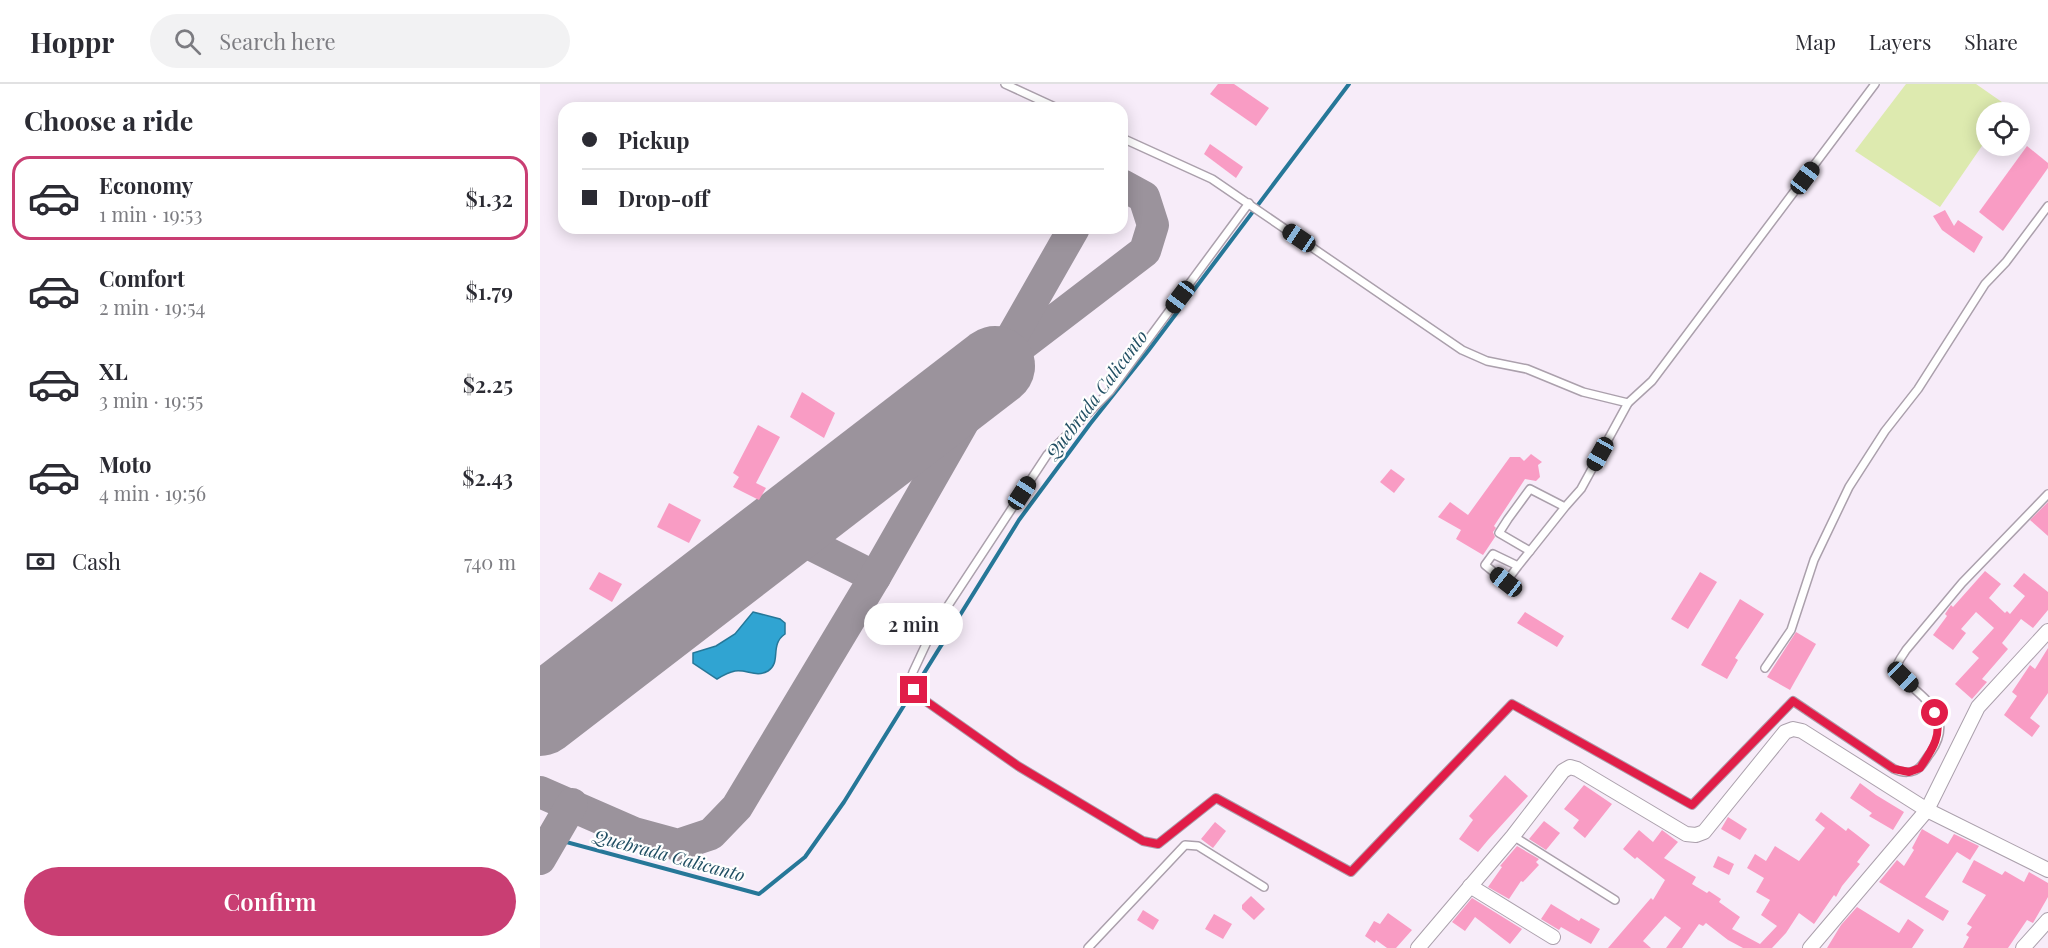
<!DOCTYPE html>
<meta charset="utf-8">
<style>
:root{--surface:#fff;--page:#f2f2f3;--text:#2b2b33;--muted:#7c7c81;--line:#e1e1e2;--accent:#c93e73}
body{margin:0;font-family:"Playfair Display",serif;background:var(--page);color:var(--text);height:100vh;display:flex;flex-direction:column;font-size:22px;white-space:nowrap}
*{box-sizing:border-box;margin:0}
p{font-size:20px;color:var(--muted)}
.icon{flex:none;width:33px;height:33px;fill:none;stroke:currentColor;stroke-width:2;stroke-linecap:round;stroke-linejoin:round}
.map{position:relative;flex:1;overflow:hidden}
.drawer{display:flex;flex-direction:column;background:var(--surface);width:540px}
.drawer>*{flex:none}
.banner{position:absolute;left:18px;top:18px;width:570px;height:132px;border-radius:18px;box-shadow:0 3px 15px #0003;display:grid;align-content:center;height:132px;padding:0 24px;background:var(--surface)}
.fabs{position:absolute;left:1436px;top:18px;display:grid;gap:12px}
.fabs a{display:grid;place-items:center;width:54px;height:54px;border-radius:50%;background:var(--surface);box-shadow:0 3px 15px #0003;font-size:30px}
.end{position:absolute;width:27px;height:27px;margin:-14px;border:8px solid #e11d48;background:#fff;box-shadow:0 0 0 3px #fff}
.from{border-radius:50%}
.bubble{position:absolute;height:42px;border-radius:21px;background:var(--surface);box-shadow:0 3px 15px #0003;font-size:20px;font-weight:600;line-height:42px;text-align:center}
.car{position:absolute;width:18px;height:36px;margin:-18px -9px;border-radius:8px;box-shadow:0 0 4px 2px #0007;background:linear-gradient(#222 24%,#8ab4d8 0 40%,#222 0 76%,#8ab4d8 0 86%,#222 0)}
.banner b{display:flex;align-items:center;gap:21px;height:57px;font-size:22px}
.banner b+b{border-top:2px solid var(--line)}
.banner i{width:15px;height:15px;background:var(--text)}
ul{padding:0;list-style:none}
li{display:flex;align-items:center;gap:18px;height:84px;margin:0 12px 9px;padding:0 12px;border:3px solid transparent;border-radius:18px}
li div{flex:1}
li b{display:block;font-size:22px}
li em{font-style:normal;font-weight:600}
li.on{border-color:var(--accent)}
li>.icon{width:54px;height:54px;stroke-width:1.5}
h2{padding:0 24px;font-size:27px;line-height:72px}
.pay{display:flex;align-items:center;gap:15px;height:66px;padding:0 24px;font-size:22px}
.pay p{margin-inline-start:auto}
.button{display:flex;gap:12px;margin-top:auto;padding:12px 24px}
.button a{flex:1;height:69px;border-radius:36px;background:var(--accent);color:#fff;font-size:24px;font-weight:600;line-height:69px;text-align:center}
header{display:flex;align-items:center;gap:36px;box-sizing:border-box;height:84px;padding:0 30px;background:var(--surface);border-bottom:2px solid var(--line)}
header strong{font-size:28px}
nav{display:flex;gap:33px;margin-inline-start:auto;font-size:21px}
.search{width:420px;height:54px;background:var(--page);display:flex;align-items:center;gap:15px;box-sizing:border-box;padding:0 21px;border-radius:33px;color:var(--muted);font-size:22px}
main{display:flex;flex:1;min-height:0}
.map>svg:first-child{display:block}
.green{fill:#ddeaaf}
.water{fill:#30a4d2;stroke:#267798;stroke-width:1.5}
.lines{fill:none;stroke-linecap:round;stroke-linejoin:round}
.stream{stroke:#267798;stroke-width:4}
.taxiway{stroke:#9b939c;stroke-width:32}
.runway{stroke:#9b939c;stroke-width:80}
.building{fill:#f99cc4}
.service-casing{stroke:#aba0ac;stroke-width:10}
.minor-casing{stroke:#aba0ac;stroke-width:16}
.service{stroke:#fff;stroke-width:7}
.minor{stroke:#fff;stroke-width:14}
.route{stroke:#e11d48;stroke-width:8}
.labels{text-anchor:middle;stroke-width:4.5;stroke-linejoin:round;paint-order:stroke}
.water-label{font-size:18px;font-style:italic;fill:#214f63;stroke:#fefefe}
</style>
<header>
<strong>Hoppr</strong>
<div class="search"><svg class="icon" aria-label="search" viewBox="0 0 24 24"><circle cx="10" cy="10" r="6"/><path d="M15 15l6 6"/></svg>Search here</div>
<nav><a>Map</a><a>Layers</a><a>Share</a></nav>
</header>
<main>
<section class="drawer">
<h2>Choose a ride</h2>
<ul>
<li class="on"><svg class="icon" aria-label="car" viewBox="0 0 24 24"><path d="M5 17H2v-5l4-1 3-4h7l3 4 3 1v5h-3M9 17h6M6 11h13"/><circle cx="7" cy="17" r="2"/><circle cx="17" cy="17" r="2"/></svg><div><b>Economy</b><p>1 min · 19:53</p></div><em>$1.32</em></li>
<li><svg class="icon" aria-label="car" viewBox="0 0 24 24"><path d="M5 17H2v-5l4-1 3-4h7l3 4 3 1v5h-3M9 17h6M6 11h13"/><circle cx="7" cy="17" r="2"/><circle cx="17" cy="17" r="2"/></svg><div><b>Comfort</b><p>2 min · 19:54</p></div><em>$1.79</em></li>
<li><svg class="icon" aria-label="car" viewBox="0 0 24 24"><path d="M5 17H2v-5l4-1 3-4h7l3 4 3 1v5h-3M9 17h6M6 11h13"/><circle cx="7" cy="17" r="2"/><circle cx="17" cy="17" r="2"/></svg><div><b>XL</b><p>3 min · 19:55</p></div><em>$2.25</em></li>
<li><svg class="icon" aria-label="car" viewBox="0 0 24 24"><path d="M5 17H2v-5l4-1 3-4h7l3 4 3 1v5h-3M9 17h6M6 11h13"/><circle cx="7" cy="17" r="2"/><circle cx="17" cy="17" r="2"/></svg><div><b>Moto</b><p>4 min · 19:56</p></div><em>$2.43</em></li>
</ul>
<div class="pay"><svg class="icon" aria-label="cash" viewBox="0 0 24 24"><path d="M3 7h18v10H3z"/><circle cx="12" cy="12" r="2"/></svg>Cash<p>740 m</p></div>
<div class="button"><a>Confirm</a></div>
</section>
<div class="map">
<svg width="1508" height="864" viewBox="0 0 1508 864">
<rect width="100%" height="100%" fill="#f7ecf9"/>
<polygon class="green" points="1366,0 1436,0 1469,23 1465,28 1446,28 1446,56 1400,123 1315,67"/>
<path class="water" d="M213,528L240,535L245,539V550C229,561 242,578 228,587C216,594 207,585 195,587C189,588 182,592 177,595L153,579V569L176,562L195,550Z"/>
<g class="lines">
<polyline class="stream" points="0,751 219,810 265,773 304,718 479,436 550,340 608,267 809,0"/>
<g class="taxiway">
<polyline points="465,274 605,167 613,141 604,113 582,101"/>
<polyline points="242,446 335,493"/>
<polyline points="0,708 94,749 138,761 171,750 197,723 335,493 534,144"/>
<polyline points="0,775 32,720"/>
</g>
<polyline class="runway" points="0,632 455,282"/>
</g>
<g class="building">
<polygon points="678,0 694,0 729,24 716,42 670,10"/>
<polygon points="670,60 703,83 696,94 664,70"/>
<polygon points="1487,62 1508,79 1508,84 1463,147 1439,128"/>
<polygon points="1405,126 1414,142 1418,136 1443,153 1434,169 1402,146 1393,132"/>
<polygon points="262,308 295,329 284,354 250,333"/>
<polygon points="218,341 240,353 216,399 226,404 219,416 193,403 199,393 193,389"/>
<polygon points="991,370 1002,378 998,381 1000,393 996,397 985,395 954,442 956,444 953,448 955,453 943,471 916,455 921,446 898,433 910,418 928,431 970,373 980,373 984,377"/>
<polygon points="851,385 865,395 854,409 840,398"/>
<polygon points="1508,418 1508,452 1490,436"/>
<polygon points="129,419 161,436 149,459 117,443"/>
<polygon points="1445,487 1461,500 1449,514 1465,529 1467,527 1470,530 1485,512 1473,502 1484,489 1508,508 1508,526 1493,544 1481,535 1462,559 1468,565 1442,595 1447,598 1432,615 1415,600 1439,574 1432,568 1454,544 1436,528 1421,545 1426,549 1413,566 1393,551 1407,532 1405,530 1411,521 1413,523"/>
<polygon points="59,488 82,500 72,518 49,505"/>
<polygon points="1160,488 1177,498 1148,545 1131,535"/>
<polygon points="1200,515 1224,530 1195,574 1198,576 1187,595 1161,581"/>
<polygon points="985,528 1024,552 1017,563 977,539"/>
<polygon points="1256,548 1276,560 1250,606 1227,593"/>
<polygon points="1508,564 1508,609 1490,634 1500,642 1492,653 1464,631 1477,612 1472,608 1490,581 1495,585"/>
<polygon points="965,691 988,712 948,756 938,768 919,755 933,736 929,732"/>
<polygon points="1320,699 1336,711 1364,728 1353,746 1329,732 1332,729 1310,714"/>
<polygon points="1044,701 1072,720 1045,754 1033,744 1039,736 1024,725"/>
<polygon points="1281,728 1306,747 1308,744 1330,761 1317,778 1320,780 1302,802 1296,813 1294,811 1274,840 1259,829 1246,849 1232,864 1203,864 1188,856 1166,839 1163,842 1159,840 1142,864 1126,864 1141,844 1125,832 1103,857 1111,864 1068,864 1111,814 1113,816 1125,796 1097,773 1095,775 1083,765 1099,746 1113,758 1122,746 1138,758 1124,774 1156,793 1152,800 1167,809 1169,807 1181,815 1179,818 1200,833 1192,845 1220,860 1237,842 1221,831 1230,816 1216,808 1224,794 1207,784 1215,770 1226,777 1235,762 1259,777 1285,744 1275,736"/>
<polygon points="1188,733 1207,745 1200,756 1181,745"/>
<polygon points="1004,737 1020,749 1006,766 989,755"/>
<polygon points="675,738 686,747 673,764 661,755"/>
<polygon points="1382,745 1408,760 1414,750 1439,762 1430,776 1417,768 1385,813 1409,827 1403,837 1339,798 1357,776 1364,782 1374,766 1372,764"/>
<polygon points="977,762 999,775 996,778 999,781 983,798 981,797 969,815 948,803 962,783 960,782"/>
<polygon points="1178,772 1194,780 1189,791 1173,783"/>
<polygon points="1434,776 1462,791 1465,787 1484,798 1489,788 1508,799 1508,813 1493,839 1487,836 1468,864 1423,864 1429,853 1426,851 1432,843 1427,840 1446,811 1422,798"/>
<polygon points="711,812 725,825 714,836 702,825 702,821"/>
<polygon points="932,814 982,845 970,860 935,833 925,847 912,838"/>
<polygon points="1011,820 1039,837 1041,834 1060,845 1051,860 1021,843 1019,846 1001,835"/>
<polygon points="1317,823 1359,849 1368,835 1384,846 1372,864 1287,864 1301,841"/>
<polygon points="603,826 619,836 613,846 597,836"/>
<polygon points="848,829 872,846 856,864 847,864 836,856 835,859 825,852 834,837 840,840"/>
<polygon points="674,830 692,840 683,855 665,845"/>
</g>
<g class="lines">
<defs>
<g id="service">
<polyline points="465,0 517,24"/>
<polyline points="582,54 672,95 922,266 947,277 987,285 1043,308 1088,319 1112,297 1335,0"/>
<path d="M709,119L570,307L507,371L394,543L373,588L370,597L374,606L380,613L478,682L603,757L618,760L676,714L811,788L972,620L1152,721L1253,617L1354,685C1362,689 1373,690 1380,683C1384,679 1387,673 1391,668C1423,621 1357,604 1357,582C1358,577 1363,571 1366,566L1422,499L1508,410"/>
<polyline points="1025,423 990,467 959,449 968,435 990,405 1025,423 1041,405 1088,319"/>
<polyline points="978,482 966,498 945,481 953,470 978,482 990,467"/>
<polyline points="1225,584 1251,546 1274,476 1309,403 1345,347 1378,305 1445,200 1466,178 1508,122"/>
<polyline points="973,752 1075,816"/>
<polyline points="548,864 645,761 658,762 724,803"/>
</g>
<g id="minor">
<polyline points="930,802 1013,853"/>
<polyline points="878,864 973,752 1023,687 1030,683 1037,685 1146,750 1156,751 1164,748 1245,648 1253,645 1262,647 1387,726 1508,786"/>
<polyline points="1270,864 1387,726 1438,623 1508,547"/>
<polyline points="1483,864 1508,836"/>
</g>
</defs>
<use href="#service" class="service-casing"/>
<use href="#minor" class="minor-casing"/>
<use href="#service" class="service"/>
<use href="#minor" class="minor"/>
</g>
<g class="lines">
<path class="route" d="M374,606L380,613L478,682L603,757L618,760L676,714L811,788L972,620L1152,721L1253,617L1354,685L1369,688L1380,684C1392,666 1403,651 1395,629"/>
</g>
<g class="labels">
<g class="water-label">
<text transform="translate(557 311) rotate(-53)" y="6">Quebrada Calicanto</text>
<text transform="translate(129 772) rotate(15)" y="6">Quebrada Calicanto</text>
</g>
</g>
</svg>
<div class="fabs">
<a><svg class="icon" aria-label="locate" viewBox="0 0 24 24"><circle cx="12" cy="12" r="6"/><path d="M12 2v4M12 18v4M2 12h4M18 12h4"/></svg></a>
</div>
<i class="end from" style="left:1395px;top:629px"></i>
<i class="end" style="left:374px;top:606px"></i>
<div class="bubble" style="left:324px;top:519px;width:99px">2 min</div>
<i class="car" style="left:1265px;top:94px;rotate:37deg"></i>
<i class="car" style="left:759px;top:154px;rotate:304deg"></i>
<i class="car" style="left:640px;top:213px;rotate:217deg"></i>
<i class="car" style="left:1060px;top:370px;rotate:209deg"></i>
<i class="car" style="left:482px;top:409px;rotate:33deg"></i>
<i class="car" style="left:966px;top:498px;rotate:308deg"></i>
<i class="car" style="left:1363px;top:593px;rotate:134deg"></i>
<div class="banner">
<b><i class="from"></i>Pickup</b>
<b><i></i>Drop-off</b>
</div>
</div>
</main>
